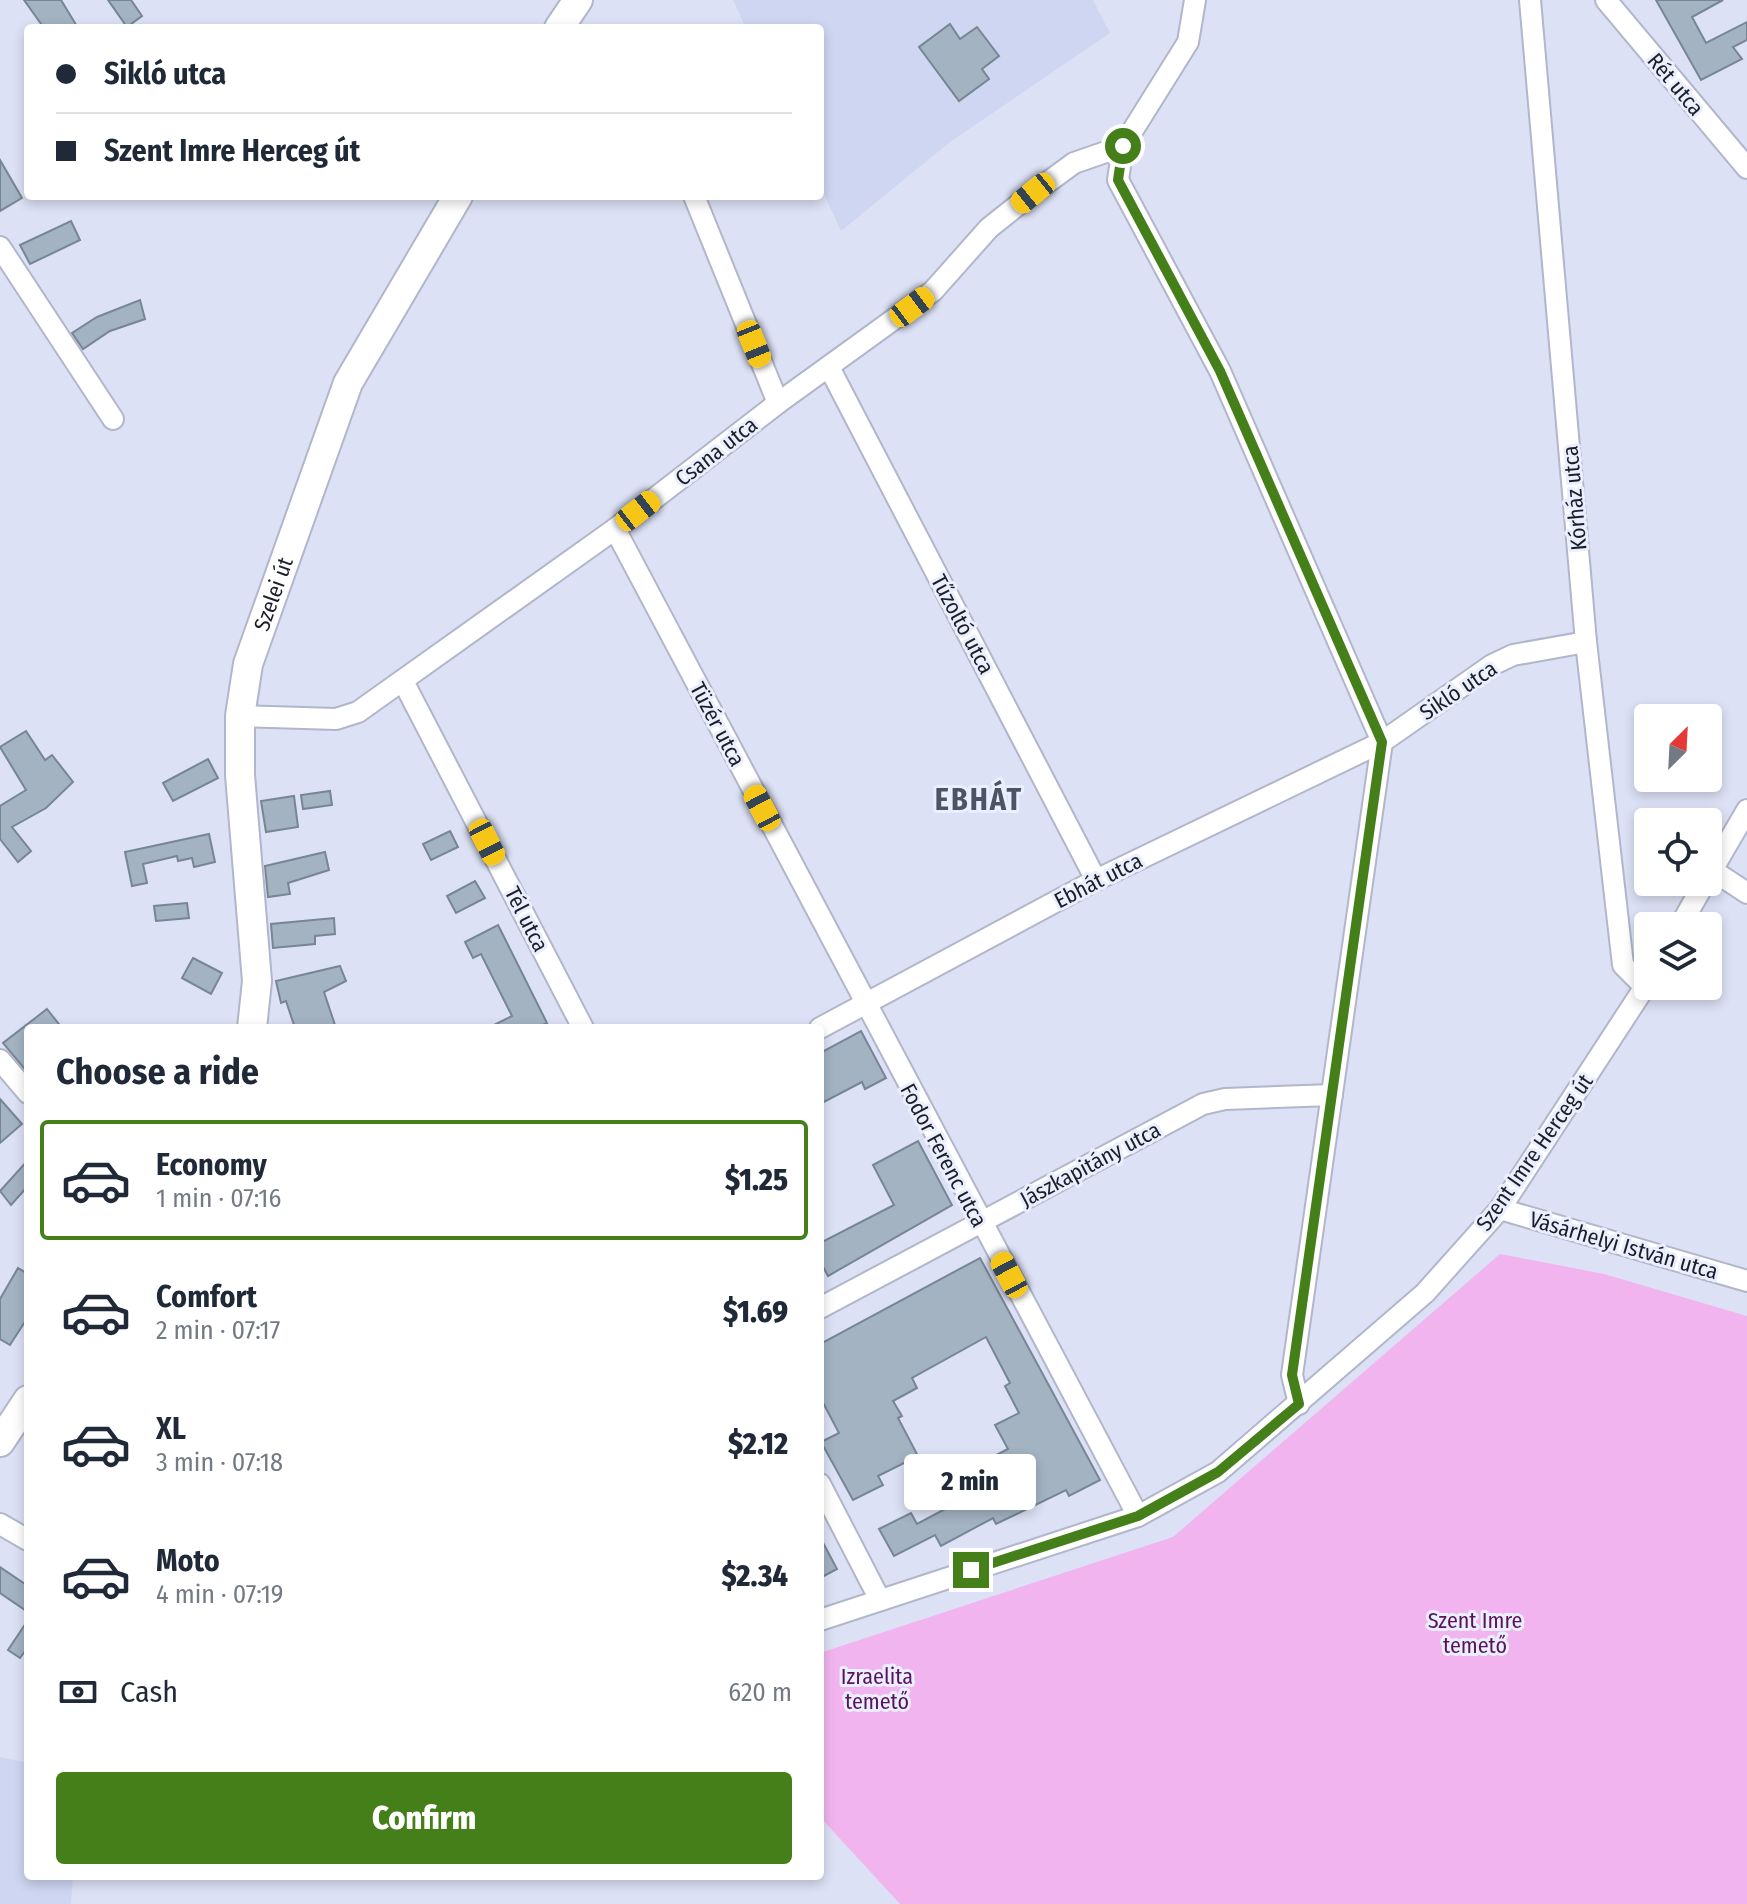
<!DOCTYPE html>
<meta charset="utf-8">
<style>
:root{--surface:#fff;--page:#f2f2f3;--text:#1f2937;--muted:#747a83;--line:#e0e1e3;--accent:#447f19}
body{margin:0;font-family:"Fira Sans Condensed",sans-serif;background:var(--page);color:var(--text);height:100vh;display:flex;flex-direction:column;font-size:30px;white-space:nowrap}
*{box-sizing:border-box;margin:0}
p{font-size:26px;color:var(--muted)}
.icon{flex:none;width:44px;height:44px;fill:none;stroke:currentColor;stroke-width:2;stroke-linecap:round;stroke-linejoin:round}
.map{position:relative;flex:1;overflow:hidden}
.details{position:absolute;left:24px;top:1024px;width:800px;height:856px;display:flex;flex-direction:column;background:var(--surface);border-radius:8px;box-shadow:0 4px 12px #0003}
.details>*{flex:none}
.top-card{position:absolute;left:24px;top:24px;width:800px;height:176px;border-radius:8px;box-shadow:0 4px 12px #0003;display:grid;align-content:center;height:176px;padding:0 32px;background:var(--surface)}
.needle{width:52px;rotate:24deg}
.tools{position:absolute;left:1634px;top:704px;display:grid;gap:16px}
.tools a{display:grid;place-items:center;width:88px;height:88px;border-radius:8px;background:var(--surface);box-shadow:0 4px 12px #0003;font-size:40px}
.end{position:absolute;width:36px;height:36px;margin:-18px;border:10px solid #447f19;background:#fff;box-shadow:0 0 0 4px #fff}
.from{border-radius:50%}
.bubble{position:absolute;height:56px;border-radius:8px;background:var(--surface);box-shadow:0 4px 12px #0003;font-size:26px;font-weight:800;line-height:56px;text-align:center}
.car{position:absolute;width:24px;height:48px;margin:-24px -12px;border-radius:10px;box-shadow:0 0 6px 2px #0007;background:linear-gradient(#f5c518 24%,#345 0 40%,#f5c518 0 76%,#345 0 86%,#f5c518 0)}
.top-card b{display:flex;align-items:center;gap:28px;height:76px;font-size:30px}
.top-card b+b{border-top:2px solid var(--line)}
.top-card i{width:20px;height:20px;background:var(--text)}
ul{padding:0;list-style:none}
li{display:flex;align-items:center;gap:24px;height:120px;margin:0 16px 12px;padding:0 16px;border:4px solid transparent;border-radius:8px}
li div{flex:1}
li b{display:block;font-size:30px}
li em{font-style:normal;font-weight:800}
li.selected{border-color:var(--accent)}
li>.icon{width:72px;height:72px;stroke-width:1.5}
h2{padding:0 32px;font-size:36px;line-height:96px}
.pay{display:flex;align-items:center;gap:20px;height:88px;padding:0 32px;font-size:30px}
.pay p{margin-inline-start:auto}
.button{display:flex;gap:16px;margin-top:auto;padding:16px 32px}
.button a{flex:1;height:92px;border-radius:8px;background:var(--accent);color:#fff;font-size:32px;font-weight:800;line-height:92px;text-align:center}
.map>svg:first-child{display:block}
.built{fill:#ced6f1}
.green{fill:#f2b4ee}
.building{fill:#a3b3c2;stroke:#768694;stroke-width:2}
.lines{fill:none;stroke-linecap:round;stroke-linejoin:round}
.street-casing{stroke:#b1b6ca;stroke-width:24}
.secondary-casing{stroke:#b1b6ca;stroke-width:32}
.street{stroke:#fff;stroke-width:20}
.secondary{stroke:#fff;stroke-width:28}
.route{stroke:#447f19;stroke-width:10}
.labels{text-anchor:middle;stroke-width:6;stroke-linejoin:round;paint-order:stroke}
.street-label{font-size:22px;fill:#1c1e25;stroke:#eaefff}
.park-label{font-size:22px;fill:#5b125a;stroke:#eaefff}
.district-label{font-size:30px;font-weight:bold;letter-spacing:2px;fill:#4e5364;stroke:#eaefff}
</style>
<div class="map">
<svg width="1747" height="1904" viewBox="0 0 1747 1904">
<rect width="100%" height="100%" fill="#dce1f5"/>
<g class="built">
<polygon points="733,0 1093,0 1110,33 950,142 841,231 820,186 820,28 746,28"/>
<polygon points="0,1757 28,1763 28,1876 73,1876 71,1904 0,1904"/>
</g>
<polygon class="green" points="1500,1254 1604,1274 1747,1316 1747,1904 900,1904 820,1817 820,1653 1173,1537"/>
<g class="building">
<polygon points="24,0 61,0 78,28 44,28"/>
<polygon points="108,0 131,0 142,16 127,27"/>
<polygon points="1656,0 1723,0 1692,17 1706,43 1747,22 1747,40 1733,47 1742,59 1701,80"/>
<polygon points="950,24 960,39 977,27 999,56 982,69 989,79 959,101 919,47"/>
<polygon points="0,160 22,198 0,211"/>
<polygon points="71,221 80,240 30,264 20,245"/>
<polygon points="140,300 145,319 110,331 83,349 72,333 97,317"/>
<polygon points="26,731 45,760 52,755 73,782 46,808 12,827 31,851 18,862 0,839 0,806 26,790 0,747"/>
<polygon points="208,759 218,778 173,801 163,783"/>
<polygon points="330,791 332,805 303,809 301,795"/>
<polygon points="294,796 298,827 266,832 261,801"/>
<polygon points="450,831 458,847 431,860 423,844"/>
<polygon points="209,834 215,862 194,867 192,858 178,861 177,856 143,864 147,883 132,886 125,852"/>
<polygon points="325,852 329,870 288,883 290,894 268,897 265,866"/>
<polygon points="475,881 485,898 456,913 447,896"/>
<polygon points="187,903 189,918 156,921 154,906"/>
<polygon points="334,918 335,934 315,936 315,944 273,948 271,924"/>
<polygon points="498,925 547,1023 536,1028 488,1028 512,1016 481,954 473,958 465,942"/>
<polygon points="193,958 222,973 211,994 182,978"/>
<polygon points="340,966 346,981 324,992 336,1028 295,1028 286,1001 281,1003 276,981"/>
<polygon points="47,1009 62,1028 28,1028 28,1073 3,1043"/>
<polygon points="861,1031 886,1078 865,1089 862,1082 824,1102 820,1094 820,1053"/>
<polygon points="0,1099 22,1124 0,1143"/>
<polygon points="918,1141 952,1205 828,1276 820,1261 820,1243 894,1205 873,1165"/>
<polygon points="28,1160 28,1186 11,1205 0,1191"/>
<polygon points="980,1258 1100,1480 1069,1496 1066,1490 996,1524 993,1518 941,1546 935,1535 894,1556 879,1529 911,1513 917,1524 979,1491 967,1470 1008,1449 995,1425 1019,1413 1005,1386 1010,1383 986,1337 912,1378 917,1388 893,1401 902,1416 898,1418 918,1456 878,1476 883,1485 853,1500 821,1442 839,1433 820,1397 820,1344"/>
<polygon points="18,1268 28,1274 28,1317 10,1345 0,1339 0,1299"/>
<polygon points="820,1537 837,1569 820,1578"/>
<polygon points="0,1567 28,1586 28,1612 0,1593"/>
<polygon points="28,1620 28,1647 20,1658 8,1650"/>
</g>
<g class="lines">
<defs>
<g id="street">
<polyline points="1530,0 1586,642 1623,965 1645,987"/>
<polyline points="1606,0 1747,168"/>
<polyline points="694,196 778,403"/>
<polyline points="0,247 113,419"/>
<polyline points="830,369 1096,880"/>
<polyline points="615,529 1138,1516"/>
<polyline points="404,683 583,1028"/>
<polyline points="240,716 336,719 358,712 615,529 778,403 933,291 989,228 1033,193 1074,163 1123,146"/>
<polyline points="1712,870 1747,893"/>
<polyline points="1708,877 1747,810"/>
<polyline points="1680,926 1705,882"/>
<polyline points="820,1028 1096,880 1382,742 1220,371 1118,180 1123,146 1188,42 1195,0"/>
<polyline points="0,1060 28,1093"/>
<polyline points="1500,1209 1747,1281"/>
<polyline points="820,1308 1203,1104 1225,1099 1332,1095"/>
<polyline points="1299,1404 1292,1375 1382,742 1492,665 1513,655 1586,642"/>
<polyline points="820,1484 880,1600"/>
<polyline points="0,1524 28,1540"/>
<polyline points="820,1620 1138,1516 1218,1472 1425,1293 1500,1209 1648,982"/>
</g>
<g id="secondary">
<polyline points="559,28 578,0"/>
<path id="s1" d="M252,1028L257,981L240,775V716L248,664L348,383L458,196"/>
<polyline points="0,1442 28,1400"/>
</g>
</defs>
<use href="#street" class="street-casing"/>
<use href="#secondary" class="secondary-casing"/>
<use href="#street" class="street"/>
<use href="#secondary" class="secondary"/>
</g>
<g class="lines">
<polyline class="route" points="971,1570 1138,1516 1218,1472 1299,1404 1292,1375 1382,742 1220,371 1118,180 1123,146"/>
</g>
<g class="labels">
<g class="street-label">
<text transform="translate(1676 84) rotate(50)" y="8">Rét utca</text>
<text transform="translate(716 451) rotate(-38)" y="8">Csana utca</text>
<text transform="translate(1574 498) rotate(-95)" y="8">Kórház utca</text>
<text dy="8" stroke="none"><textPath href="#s1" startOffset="440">Szelei út</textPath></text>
<text transform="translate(963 624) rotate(62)" y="8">Tűzoltó utca</text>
<text transform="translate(1458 690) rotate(-34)" y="8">Sikló utca</text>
<text transform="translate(718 724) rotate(62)" y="8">Tüzér utca</text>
<text transform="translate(1098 880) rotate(-27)" y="8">Ebhát utca</text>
<text transform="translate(527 919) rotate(63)" y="8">Tél utca</text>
<text transform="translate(1534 1152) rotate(-55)" y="8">Szent Imre Herceg út</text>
<text transform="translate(944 1155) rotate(62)" y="8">Fodor Ferenc utca</text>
<text transform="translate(1090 1164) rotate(-28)" y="8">Jászkapitány utca</text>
<text transform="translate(1624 1245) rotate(16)" y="8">Vásárhelyi István utca</text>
</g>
<g class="park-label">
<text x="1475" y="1628">Szent Imre<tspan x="1475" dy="25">temető</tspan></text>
<text x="877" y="1684">Izraelita<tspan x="877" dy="25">temető</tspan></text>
</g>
<g class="district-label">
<text x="979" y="810">EBHÁT</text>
</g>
</g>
</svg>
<div class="tools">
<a><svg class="needle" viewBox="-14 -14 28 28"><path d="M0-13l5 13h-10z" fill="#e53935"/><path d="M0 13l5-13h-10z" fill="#747a83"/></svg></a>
<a><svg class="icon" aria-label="locate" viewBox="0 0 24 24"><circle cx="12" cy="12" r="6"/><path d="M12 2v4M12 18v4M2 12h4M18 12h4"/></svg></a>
<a><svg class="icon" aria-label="layers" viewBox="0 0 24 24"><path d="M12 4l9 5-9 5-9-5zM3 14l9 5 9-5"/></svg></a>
</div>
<i class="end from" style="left:1123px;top:146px"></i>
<i class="end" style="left:971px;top:1570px"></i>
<div class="bubble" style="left:904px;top:1454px;width:132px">2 min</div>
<i class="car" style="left:1033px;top:193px;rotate:231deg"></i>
<i class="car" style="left:912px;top:307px;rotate:53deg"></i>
<i class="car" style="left:754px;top:344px;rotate:158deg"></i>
<i class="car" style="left:638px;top:511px;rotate:52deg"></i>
<i class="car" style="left:762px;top:808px;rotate:332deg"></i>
<i class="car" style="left:487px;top:842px;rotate:153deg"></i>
<i class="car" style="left:1009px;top:1275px;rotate:332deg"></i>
<div class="top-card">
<b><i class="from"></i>Sikló utca</b>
<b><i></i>Szent Imre Herceg út</b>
</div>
<section class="details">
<h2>Choose a ride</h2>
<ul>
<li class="selected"><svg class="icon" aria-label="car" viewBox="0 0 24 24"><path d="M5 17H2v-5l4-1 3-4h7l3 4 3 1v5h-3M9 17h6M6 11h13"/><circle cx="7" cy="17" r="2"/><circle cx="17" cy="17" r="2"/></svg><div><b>Economy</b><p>1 min · 07:16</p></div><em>$1.25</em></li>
<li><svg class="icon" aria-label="car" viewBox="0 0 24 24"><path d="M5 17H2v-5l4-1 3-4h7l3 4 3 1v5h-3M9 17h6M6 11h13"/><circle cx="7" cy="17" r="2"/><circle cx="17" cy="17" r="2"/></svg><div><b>Comfort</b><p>2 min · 07:17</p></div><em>$1.69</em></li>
<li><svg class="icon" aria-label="car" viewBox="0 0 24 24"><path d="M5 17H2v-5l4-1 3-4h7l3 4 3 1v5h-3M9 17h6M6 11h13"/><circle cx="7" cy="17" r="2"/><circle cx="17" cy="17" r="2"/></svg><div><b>XL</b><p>3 min · 07:18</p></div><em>$2.12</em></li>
<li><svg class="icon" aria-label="car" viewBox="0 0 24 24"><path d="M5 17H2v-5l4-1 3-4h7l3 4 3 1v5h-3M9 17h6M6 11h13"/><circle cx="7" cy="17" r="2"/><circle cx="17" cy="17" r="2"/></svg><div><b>Moto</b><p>4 min · 07:19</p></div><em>$2.34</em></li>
</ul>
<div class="pay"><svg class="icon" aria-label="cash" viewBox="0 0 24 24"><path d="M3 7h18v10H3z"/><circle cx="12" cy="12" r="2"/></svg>Cash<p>620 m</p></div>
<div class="button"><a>Confirm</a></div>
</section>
</div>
